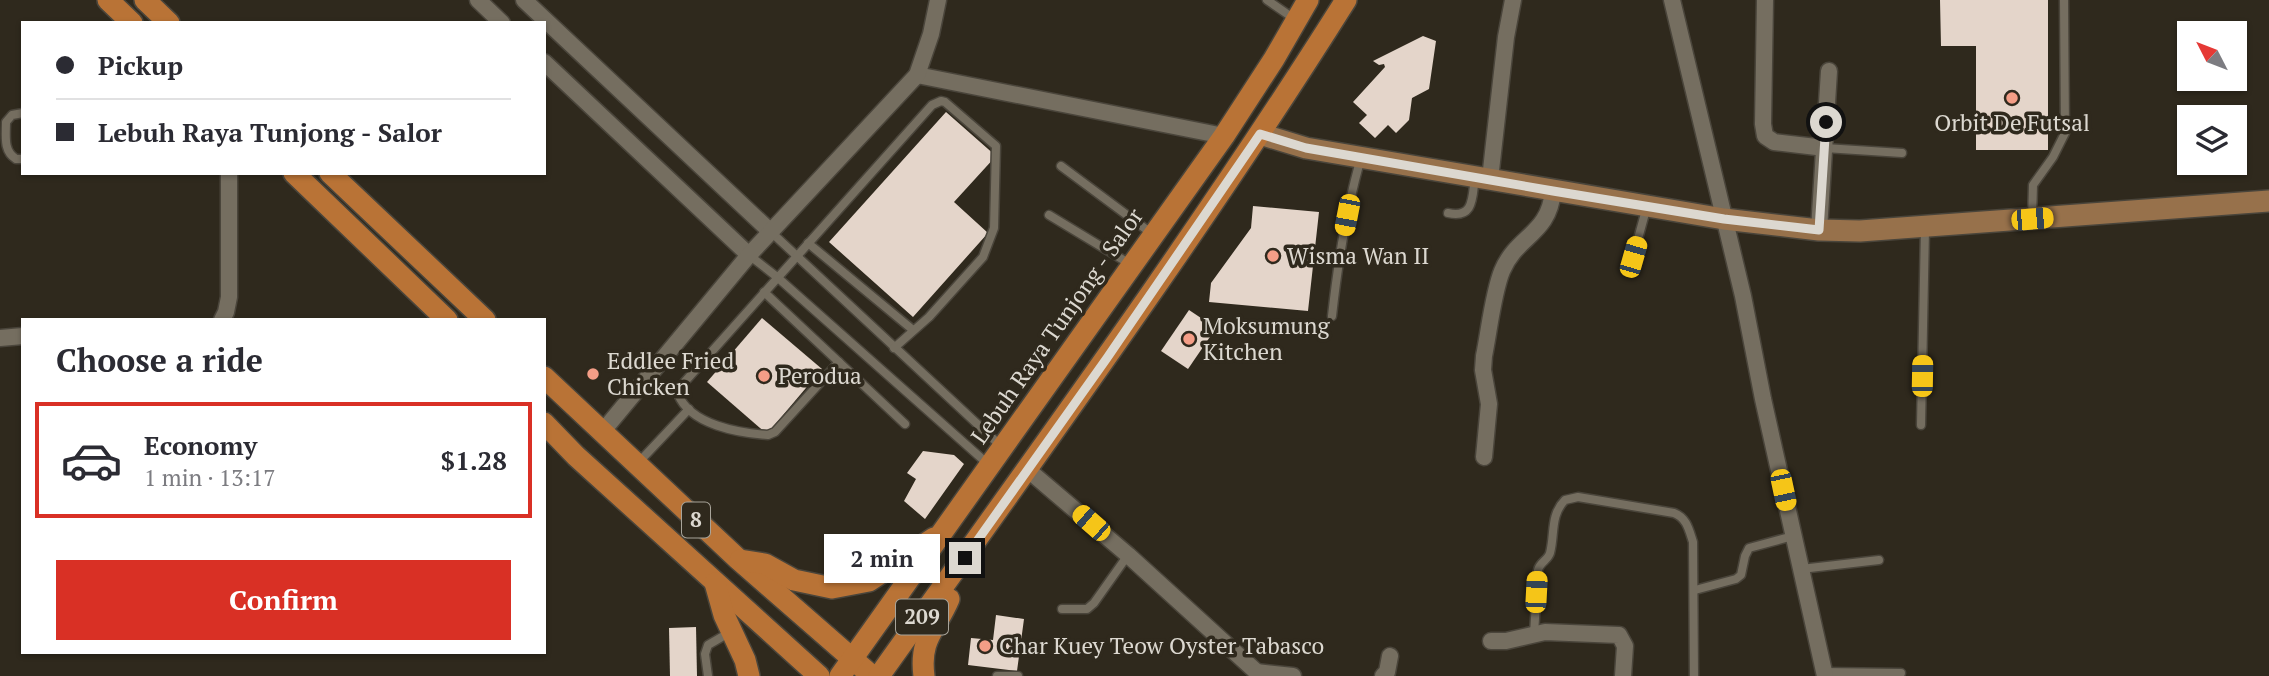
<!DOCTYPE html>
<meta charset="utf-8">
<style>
:root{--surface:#fff;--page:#f7f7f7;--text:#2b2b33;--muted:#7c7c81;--line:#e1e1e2;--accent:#d93025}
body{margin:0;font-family:"PT Serif",serif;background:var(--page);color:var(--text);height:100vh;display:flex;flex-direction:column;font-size:26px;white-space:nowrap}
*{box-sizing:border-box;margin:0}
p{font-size:23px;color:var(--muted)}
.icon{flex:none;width:38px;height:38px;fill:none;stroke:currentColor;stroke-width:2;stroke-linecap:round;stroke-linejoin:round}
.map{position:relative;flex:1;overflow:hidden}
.panel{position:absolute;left:21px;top:318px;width:525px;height:336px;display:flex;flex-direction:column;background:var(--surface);border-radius:0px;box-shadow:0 2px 5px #0004}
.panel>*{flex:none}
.hud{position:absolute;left:21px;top:21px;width:525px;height:154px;border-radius:0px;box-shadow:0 2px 5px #0004;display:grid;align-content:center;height:154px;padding:0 35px;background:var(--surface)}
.needle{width:46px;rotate:312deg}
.fabs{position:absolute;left:2177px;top:21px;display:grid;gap:14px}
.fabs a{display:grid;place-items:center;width:70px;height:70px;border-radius:0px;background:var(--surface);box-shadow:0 2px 5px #0004;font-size:35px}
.end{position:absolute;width:32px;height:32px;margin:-16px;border:9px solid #dcd8d0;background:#111;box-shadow:0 0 0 4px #111}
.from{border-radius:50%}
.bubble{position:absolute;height:49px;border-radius:0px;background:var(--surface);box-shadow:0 2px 5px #0004;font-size:23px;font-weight:700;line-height:49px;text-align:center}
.car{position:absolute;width:21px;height:42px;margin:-21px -10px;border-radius:9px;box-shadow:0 0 5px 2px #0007;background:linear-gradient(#f5c518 24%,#345 0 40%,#f5c518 0 76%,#345 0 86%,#f5c518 0)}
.hud b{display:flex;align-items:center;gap:24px;height:66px;font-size:26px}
.hud b+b{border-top:2px solid var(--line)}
.hud i{width:18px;height:18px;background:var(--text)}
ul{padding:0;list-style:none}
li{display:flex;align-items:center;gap:21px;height:116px;margin:0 14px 10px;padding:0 21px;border:4px solid transparent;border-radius:0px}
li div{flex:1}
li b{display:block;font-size:26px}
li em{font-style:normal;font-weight:700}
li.current{border-color:var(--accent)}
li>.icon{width:63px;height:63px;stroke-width:1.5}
h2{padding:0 35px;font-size:32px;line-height:84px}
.action{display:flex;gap:14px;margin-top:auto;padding:14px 35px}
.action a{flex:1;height:80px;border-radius:0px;background:var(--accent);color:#fff;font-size:28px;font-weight:700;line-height:80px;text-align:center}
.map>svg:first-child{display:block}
.building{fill:#e4d5ca}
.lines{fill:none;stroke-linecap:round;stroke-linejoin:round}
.lane-casing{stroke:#4a453b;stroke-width:11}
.street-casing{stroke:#4a453b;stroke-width:19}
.secondary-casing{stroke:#4a453b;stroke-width:24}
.primary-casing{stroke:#4a453b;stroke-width:24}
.lane{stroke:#756e60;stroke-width:8}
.street{stroke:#756e60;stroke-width:16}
.secondary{stroke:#97714b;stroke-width:21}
.primary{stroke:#b97336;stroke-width:21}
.route{stroke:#dcd8d0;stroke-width:9}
.poi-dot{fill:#f49e87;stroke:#2f291d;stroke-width:2.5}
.labels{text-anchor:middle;stroke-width:7;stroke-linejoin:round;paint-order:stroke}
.shield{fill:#2f291d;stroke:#a8a49a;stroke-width:2}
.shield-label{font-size:21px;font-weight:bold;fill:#dcd8d0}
.poi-label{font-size:23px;fill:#dcd8d0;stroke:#2f291d;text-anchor:start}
.street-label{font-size:23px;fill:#dcd8d0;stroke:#2f291d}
</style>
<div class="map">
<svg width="2269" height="676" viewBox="0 0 2269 676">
<rect width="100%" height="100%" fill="#2f291d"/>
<g class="building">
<polygon points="1940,0 2048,0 2048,150 1976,150 1976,46 1941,46"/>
<polygon points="1423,36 1436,41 1429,89 1412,98 1409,120 1396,133 1388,125 1375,138 1359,123 1367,115 1353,102 1385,67 1384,64 1379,65 1373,61"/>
<polygon points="946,112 996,156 954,202 988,233 913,317 829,242"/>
<polygon points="1253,206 1319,212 1308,311 1209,302 1211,283 1251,228"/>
<polygon points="1189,310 1216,328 1188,369 1161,351"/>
<polygon points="762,318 822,369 767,434 707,382"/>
<polygon points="923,451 954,455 964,464 925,519 904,501 916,479 907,473"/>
<polygon points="996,615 1024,619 1017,671 968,665 971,638 993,640"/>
<polygon points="696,627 697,676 670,676 669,628"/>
</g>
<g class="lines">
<defs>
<g id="lane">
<polyline points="1267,0 1296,20"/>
<path d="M23,113L12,115L6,122C6,136 3,151 16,159H23"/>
<polyline points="1825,148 1902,153"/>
<polyline points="1061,166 1151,233"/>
<path d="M1448,213C1475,219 1472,196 1475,177"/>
<polyline points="1049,215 1130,264"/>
<polyline points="2032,219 2033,185 2053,157 2065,133 2064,0"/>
<polyline points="771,232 1002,447"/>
<polyline points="808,243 913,330"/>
<polyline points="749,255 777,277 989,465"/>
<polyline points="1633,257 1647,206"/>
<polyline points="764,292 905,424"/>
<path d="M1332,316C1338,262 1346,209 1361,158"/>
<path d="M839,362L775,432L768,435C739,433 690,425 678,394L681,386L932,105L941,101L945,102L996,146L994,228L983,257L929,317L894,348"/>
<polyline points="1921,425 1925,229"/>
<polyline points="638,463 689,409"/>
<polyline points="1801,569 1879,560"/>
<polyline points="1695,590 1736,579 1741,575 1745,556 1749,548 1793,536"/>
<polyline points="1062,609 1087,609 1094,603 1128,555"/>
<path d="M1534,634L1538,570C1540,562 1548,560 1550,553C1555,534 1550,515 1565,500L1578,497L1674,513C1687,518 1689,530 1693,542L1694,676"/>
<polyline points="1824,672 1901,673"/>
<polyline points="708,676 705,654 708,645 732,631"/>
<polyline points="997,676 1018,676"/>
</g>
<g id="street">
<polyline points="478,0 502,23"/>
<polyline points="524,0 771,232"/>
<polyline points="1672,0 1743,296 1763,399 1825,676"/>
<polyline points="1765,0 1763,124 1765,136 1774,142 1825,148"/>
<polyline points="544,62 749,255"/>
<polyline points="917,75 1224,136"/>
<polyline points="1490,179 1506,37 1513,0"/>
<polyline points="1819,230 1829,71"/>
<polyline points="222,320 226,312 229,297 229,173"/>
<polyline points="0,338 23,336"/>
<polyline points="603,431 749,255 917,75 931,34 938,0"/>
<path d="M1484,457L1489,404L1483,370L1484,356C1489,332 1493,293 1502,271C1517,235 1549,235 1553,191"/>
<polyline points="1027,469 1128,555 1261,676"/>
<polyline points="1491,641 1506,641 1545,632 1619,635 1625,646 1623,676"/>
<polyline points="1256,672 1293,676"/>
<polyline points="1383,676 1387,672 1390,656"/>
</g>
<polyline id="secondary" points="1260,134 1306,148 1724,219 1819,230 1860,231 2269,201"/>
<g id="primary">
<polyline points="108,0 132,23"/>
<polyline points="145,0 169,23"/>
<polyline points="294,173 447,320"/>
<polyline points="330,173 485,320"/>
<polyline points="544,377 738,559 872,676"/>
<polyline points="544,423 576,456 819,676"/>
<polyline points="740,560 765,564 794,580 832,588 869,581 934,538"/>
<polyline points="715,583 724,615 745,660 749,676"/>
<polyline points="840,676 1224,136 1274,59 1308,0"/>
<path d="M879,676C1038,453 1200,232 1346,0"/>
<path d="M924,676C919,638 936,630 949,599"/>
</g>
</defs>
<use href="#lane" class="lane-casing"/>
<use href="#street" class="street-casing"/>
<use href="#secondary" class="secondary-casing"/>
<use href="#primary" class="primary-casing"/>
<use href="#lane" class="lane"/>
<use href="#street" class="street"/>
<use href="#secondary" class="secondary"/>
<use href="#primary" class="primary"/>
</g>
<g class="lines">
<polyline class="route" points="965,558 1107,358 1260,134 1306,148 1553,191 1724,219 1819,230 1826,122"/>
</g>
<g class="poi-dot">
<circle cx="2012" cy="98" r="7"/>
<circle cx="1273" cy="256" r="7"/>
<circle cx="1189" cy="339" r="7"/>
<circle cx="593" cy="374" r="7"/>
<circle cx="764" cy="376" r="7"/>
<circle cx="985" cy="646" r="7"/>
</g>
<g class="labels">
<g class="shield">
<rect x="682" y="502.5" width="28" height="35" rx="5"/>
<rect x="896" y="599.5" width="52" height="35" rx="5"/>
</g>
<g class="shield-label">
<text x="696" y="527">8</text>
<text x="922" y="624">209</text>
</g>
<g class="poi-label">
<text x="2012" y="131" text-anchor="middle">Orbit De Futsal</text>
<text x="1287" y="264">Wisma Wan II</text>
<text x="1203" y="334">Moksumung<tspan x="1203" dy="26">Kitchen</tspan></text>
<text x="607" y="369">Eddlee Fried<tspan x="607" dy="26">Chicken</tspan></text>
<text x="778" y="384">Perodua</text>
<text x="999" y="654">Char Kuey Teow Oyster Tabasco</text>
</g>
<g class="street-label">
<text transform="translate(1057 326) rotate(-55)" y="8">Lebuh Raya Tunjong - Salor</text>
</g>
</g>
</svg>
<div class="fabs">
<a><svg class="needle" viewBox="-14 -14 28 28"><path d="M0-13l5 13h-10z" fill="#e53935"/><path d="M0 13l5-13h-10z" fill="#7c7c81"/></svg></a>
<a><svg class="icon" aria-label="layers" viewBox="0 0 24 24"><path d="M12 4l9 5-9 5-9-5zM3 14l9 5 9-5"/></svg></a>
</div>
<i class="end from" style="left:1826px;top:122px"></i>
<i class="end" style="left:965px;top:558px"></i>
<div class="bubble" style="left:824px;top:534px;width:116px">2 min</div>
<i class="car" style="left:1347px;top:215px;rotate:191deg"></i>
<i class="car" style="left:2032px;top:219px;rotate:85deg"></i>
<i class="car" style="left:1633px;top:257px;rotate:16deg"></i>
<i class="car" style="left:1922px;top:376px;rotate:1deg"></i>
<i class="car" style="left:1783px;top:490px;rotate:168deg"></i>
<i class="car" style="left:1091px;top:523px;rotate:311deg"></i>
<i class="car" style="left:1536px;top:592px;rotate:3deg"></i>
<div class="hud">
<b><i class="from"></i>Pickup</b>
<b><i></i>Lebuh Raya Tunjong - Salor</b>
</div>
<section class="panel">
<h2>Choose a ride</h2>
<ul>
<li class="current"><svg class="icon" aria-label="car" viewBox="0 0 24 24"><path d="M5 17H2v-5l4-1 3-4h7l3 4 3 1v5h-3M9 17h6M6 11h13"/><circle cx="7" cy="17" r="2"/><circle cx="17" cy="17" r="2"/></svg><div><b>Economy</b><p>1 min · 13:17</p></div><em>$1.28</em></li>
</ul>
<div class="action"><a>Confirm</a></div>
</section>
</div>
